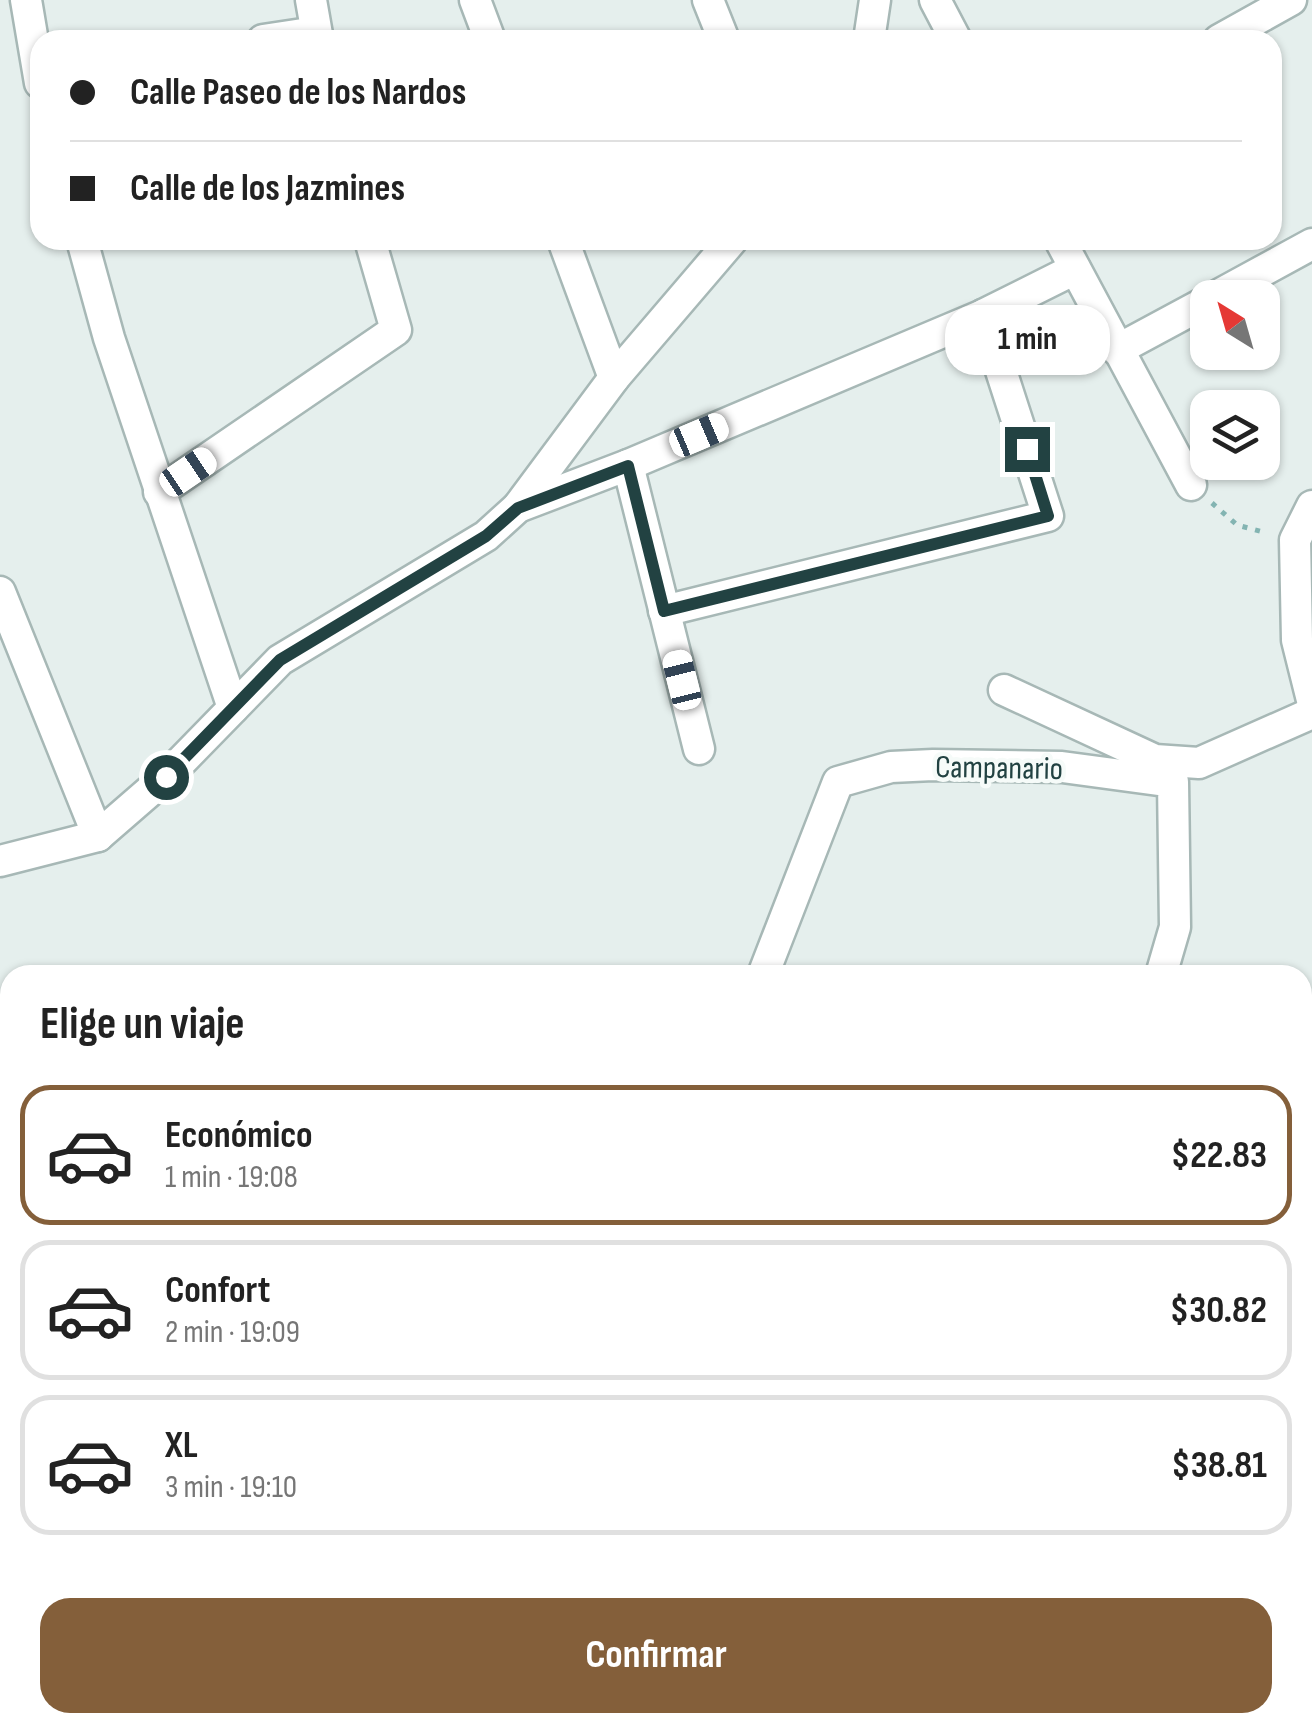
<!DOCTYPE html>
<html lang="es">
<meta charset="utf-8">
<style>
:root{--surface:#fff;--page:#f6f6f6;--text:#222;--muted:#767676;--line:#e0e0e0;--accent:#845f3a}
body{margin:0;font-family:"Sofia Sans Condensed",sans-serif;background:var(--page);color:var(--text);height:100vh;display:flex;flex-direction:column;font-size:38px;white-space:nowrap}
*{box-sizing:border-box;margin:0}
p{font-size:32px;color:var(--muted)}
.icon{flex:none;width:55px;height:55px;fill:none;stroke:currentColor;stroke-width:2;stroke-linecap:round;stroke-linejoin:round}
.map{position:relative;flex:1;overflow:hidden}
.panel{position:absolute;left:0px;top:965px;width:1312px;height:768px;display:flex;flex-direction:column;background:var(--surface);border-radius:30px 30px 0 0;box-shadow:0 2px 8px #0004}
.panel>*{flex:none}
.guide{position:absolute;left:30px;top:30px;width:1252px;height:220px;border-radius:30px;box-shadow:0 2px 8px #0004;display:grid;align-content:center;height:220px;padding:0 40px;background:var(--surface)}
.needle{width:65px;rotate:323deg}
.controls{position:absolute;left:1190px;top:280px;display:grid;gap:20px}
.controls a{display:grid;place-items:center;width:90px;height:90px;border-radius:20px;background:var(--surface);box-shadow:0 2px 8px #0004;font-size:50px}
.end{position:absolute;width:45px;height:45px;margin:-22px;border:12px solid #224242;background:#fff;box-shadow:0 0 0 5px #fff}
.from{border-radius:50%}
.bubble{position:absolute;height:70px;border-radius:30px;background:var(--surface);box-shadow:0 2px 8px #0004;font-size:32px;font-weight:700;line-height:70px;text-align:center}
.car{position:absolute;width:30px;height:60px;margin:-30px -15px;border-radius:12px;box-shadow:0 0 8px 2px #0007;background:linear-gradient(#fff 24%,#345 0 40%,#fff 0 76%,#345 0 86%,#fff 0)}
.guide b{display:flex;align-items:center;gap:35px;height:95px;font-size:38px}
.guide b+b{border-top:2px solid var(--line)}
.guide i{width:25px;height:25px;background:var(--text)}
ul{padding:0;list-style:none}
li{display:flex;align-items:center;gap:30px;height:140px;margin:0 20px 15px;padding:0 20px;border:5px solid var(--line);border-radius:30px}
li div{flex:1}
li b{display:block;font-size:38px}
li em{font-style:normal;font-weight:700}
li.current{border-color:var(--accent)}
li>.icon{width:90px;height:90px;stroke-width:1.5}
h2{padding:0 40px;font-size:45px;line-height:120px}
.cta{display:flex;gap:20px;margin-top:auto;padding:20px 40px}
.cta a{flex:1;height:115px;border-radius:30px;background:var(--accent);color:#fff;font-size:40px;font-weight:700;line-height:115px;text-align:center}
.map>svg:first-child{display:block}
.lines{fill:none;stroke-linecap:round;stroke-linejoin:round}
.minor-casing{stroke:#a7b8b6;stroke-width:35}
.major-casing{stroke:#c1caca;stroke-width:35}
.path{stroke:#83b4b2;stroke-width:5;stroke-dasharray:5 8;stroke-linecap:butt}
.minor{stroke:#fff;stroke-width:30}
.major{stroke:#66a7a7;stroke-width:30}
.route{stroke:#224242;stroke-width:12}
.labels{text-anchor:middle;stroke-width:9;stroke-linejoin:round;paint-order:stroke}
.street-label{font-size:32px;fill:#224242;stroke:#f6fbf9}
</style>
<div class="map">
<svg width="1312" height="1731" viewBox="0 0 1312 1731">
<rect width="100%" height="100%" fill="#e5efed"/>
<g class="lines">
<defs>
<g id="minor">
<polyline points="26,0 40,83"/>
<polyline points="311,0 318,40"/>
<polyline points="475,0 490,40"/>
<polyline points="708,0 724,40"/>
<polyline points="935,0 956,40"/>
<polyline points="263,40 316,32"/>
<polyline points="869,40 875,0"/>
<polyline points="1219,40 1291,0"/>
<polyline points="82,240 109,338 233,708"/>
<polyline points="563,240 614,378"/>
<polyline points="1060,240 1191,485"/>
<polyline points="1213,298 1312,244"/>
<polyline points="1117,350 1208,301"/>
<polyline points="628,465 699,749"/>
<polyline points="159,492 396,330 370,240"/>
<polyline points="1312,506 1295,540 1297,640 1312,700"/>
<polyline points="518,507 614,378 732,240"/>
<polyline points="0,592 98,836"/>
<polyline points="664,611 1048,516 983,315"/>
<polyline points="1004,690 1155,760 1199,763 1312,713"/>
<polyline points="0,861 98,836 166,777 280,660 486,536 518,507 628,465 983,315 1075,269"/>
<polyline points="763,975 838,782 891,767 933,765 1062,767 1173,782 1175,927 1161,975"/>
<polyline points="1302,1132 1312,1145"/>
<polyline points="0,1590 10,1615"/>
<polyline points="53,1722 56,1731"/>
<polyline points="437,1722 440,1731"/>
<polyline points="692,1722 699,1731"/>
</g>
<g id="major">
<polyline points="0,1033 10,1038"/>
<polyline points="0,1122 10,1125"/>
<polyline points="1139,1722 1144,1731"/>
<polyline points="1214,1722 1219,1731"/>
</g>
</defs>
<use href="#minor" class="minor-casing"/>
<use href="#major" class="major-casing"/>
<polyline class="path" points="1212,503 1237,525 1267,533"/>
<use href="#minor" class="minor"/>
<use href="#major" class="major"/>
</g>
<g class="lines">
<polyline class="route" points="166,777 280,660 486,536 518,508 628,466 664,611 1048,516 1027,449"/>
</g>
<g class="labels">
<g class="street-label">
<text transform="translate(999 767) rotate(1)" y="11">Campanario</text>
</g>
</g>
</svg>
<div class="controls">
<a><svg class="needle" viewBox="-14 -14 28 28"><path d="M0-13l5 13h-10z" fill="#e53935"/><path d="M0 13l5-13h-10z" fill="#767676"/></svg></a>
<a><svg class="icon" aria-label="layers" viewBox="0 0 24 24"><path d="M12 4l9 5-9 5-9-5zM3 14l9 5 9-5"/></svg></a>
</div>
<i class="end from" style="left:166px;top:777px"></i>
<i class="end" style="left:1027px;top:449px"></i>
<div class="bubble" style="left:945px;top:305px;width:165px">1 min</div>
<i class="car" style="left:699px;top:435px;rotate:67deg"></i>
<i class="car" style="left:188px;top:472px;rotate:56deg"></i>
<i class="car" style="left:682px;top:680px;rotate:346deg"></i>
<div class="guide">
<b><i class="from"></i>Calle Paseo de los Nardos</b>
<b><i></i>Calle de los Jazmines</b>
</div>
<section class="panel">
<h2>Elige un viaje</h2>
<ul>
<li class="current"><svg class="icon" aria-label="car" viewBox="0 0 24 24"><path d="M5 17H2v-5l4-1 3-4h7l3 4 3 1v5h-3M9 17h6M6 11h13"/><circle cx="7" cy="17" r="2"/><circle cx="17" cy="17" r="2"/></svg><div><b>Económico</b><p>1 min · 19:08</p></div><em>$22.83</em></li>
<li><svg class="icon" aria-label="car" viewBox="0 0 24 24"><path d="M5 17H2v-5l4-1 3-4h7l3 4 3 1v5h-3M9 17h6M6 11h13"/><circle cx="7" cy="17" r="2"/><circle cx="17" cy="17" r="2"/></svg><div><b>Confort</b><p>2 min · 19:09</p></div><em>$30.82</em></li>
<li><svg class="icon" aria-label="car" viewBox="0 0 24 24"><path d="M5 17H2v-5l4-1 3-4h7l3 4 3 1v5h-3M9 17h6M6 11h13"/><circle cx="7" cy="17" r="2"/><circle cx="17" cy="17" r="2"/></svg><div><b>XL</b><p>3 min · 19:10</p></div><em>$38.81</em></li>
</ul>
<div class="cta"><a>Confirmar</a></div>
</section>
</div>
